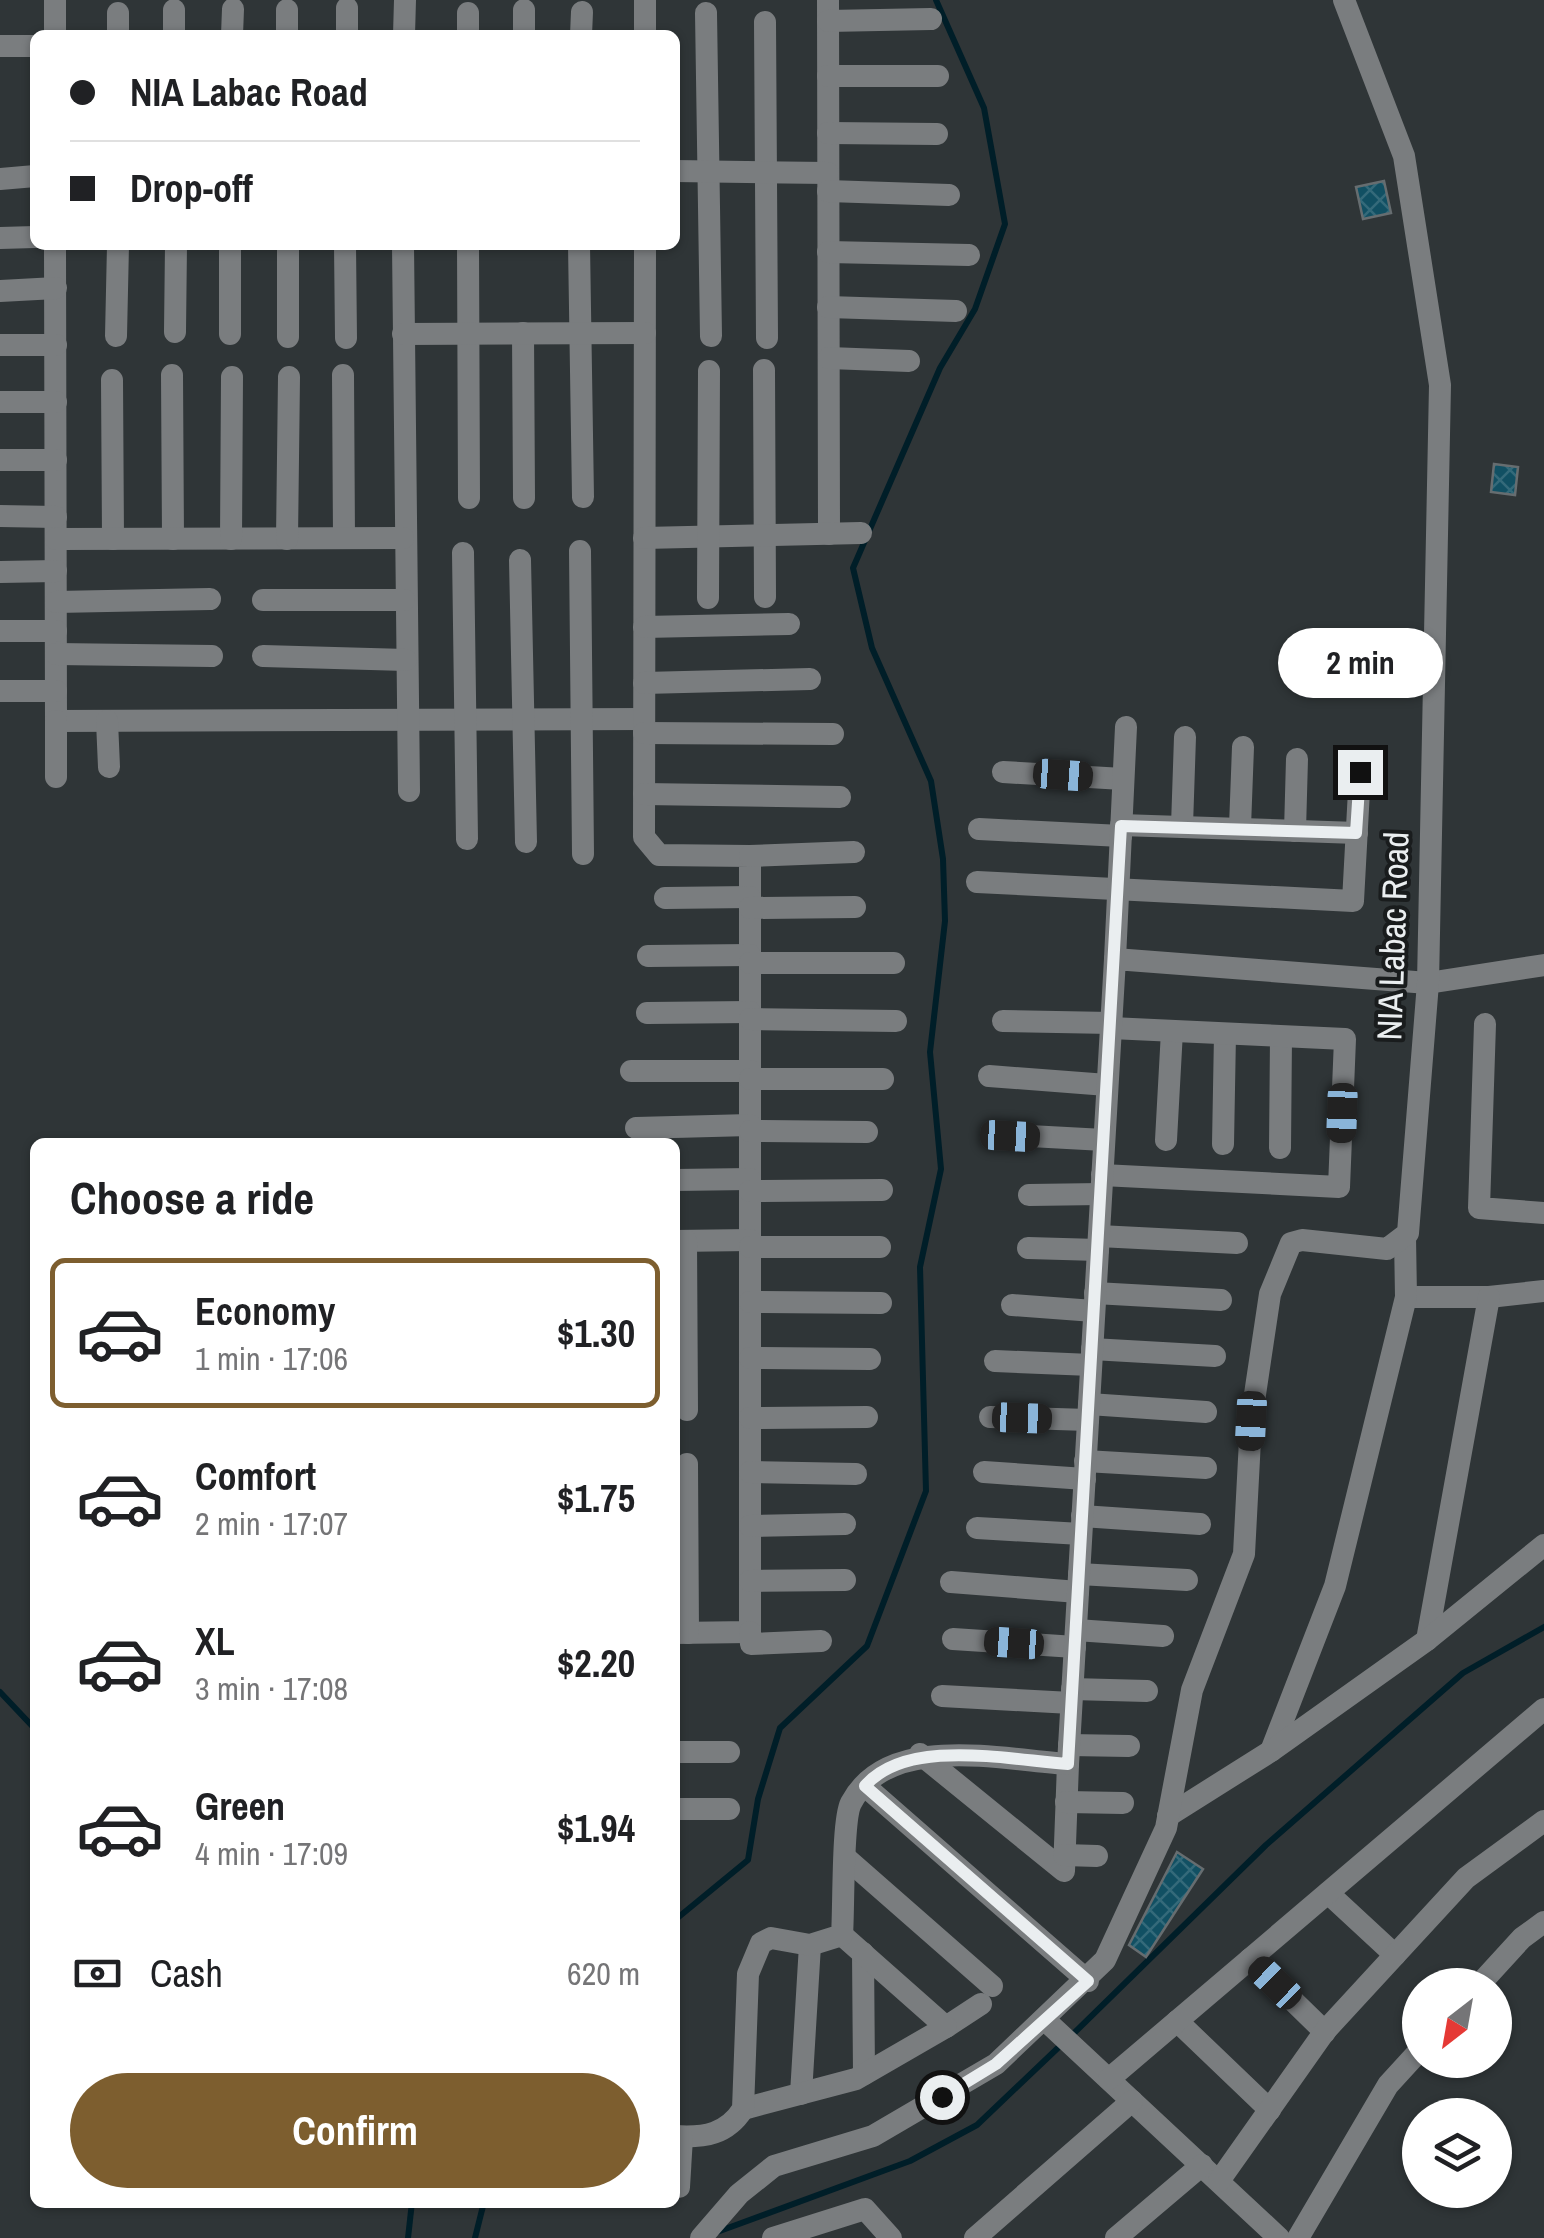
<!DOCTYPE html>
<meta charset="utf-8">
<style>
:root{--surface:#fff;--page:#f6f6f6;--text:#202124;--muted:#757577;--line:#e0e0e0;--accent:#7d5e2f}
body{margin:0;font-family:"Archivo Narrow",sans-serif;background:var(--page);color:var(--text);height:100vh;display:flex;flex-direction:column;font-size:38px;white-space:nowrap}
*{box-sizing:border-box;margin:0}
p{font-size:32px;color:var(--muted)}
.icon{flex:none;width:55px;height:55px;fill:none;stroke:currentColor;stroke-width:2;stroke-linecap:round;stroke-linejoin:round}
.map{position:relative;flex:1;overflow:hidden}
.panel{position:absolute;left:30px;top:1138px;width:650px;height:1070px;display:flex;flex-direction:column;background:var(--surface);border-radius:15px;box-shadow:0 2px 8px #0004}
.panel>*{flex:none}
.banner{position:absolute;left:30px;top:30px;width:650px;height:220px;border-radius:15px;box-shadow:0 2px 8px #0004;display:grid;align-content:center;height:220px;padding:0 40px;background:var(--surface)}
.needle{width:65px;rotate:211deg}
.controls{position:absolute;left:1402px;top:1968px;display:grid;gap:20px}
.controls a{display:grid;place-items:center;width:110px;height:110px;border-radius:50%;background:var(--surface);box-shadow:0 2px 8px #0004;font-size:50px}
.end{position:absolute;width:45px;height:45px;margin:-22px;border:12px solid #eaeef0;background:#111;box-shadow:0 0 0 5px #111}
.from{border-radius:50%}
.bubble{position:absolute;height:70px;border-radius:35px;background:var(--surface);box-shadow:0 2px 8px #0004;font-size:32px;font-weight:800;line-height:70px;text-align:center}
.car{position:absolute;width:30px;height:60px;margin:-30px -15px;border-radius:12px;box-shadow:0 0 8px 2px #0007;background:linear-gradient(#222 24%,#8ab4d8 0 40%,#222 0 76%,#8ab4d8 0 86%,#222 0)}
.banner b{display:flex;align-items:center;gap:35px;height:95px;font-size:38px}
.banner b+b{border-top:2px solid var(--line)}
.banner i{width:25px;height:25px;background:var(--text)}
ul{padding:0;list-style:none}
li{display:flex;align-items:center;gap:30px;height:150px;margin:0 20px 15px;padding:0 20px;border:5px solid transparent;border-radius:15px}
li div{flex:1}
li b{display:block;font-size:38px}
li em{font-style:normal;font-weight:800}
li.current{border-color:var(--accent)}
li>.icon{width:90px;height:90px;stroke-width:1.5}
h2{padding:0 40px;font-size:45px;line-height:120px}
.pay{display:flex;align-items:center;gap:25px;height:110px;padding:0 40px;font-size:38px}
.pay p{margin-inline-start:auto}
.primary-button{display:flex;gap:20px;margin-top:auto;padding:20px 40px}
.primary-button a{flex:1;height:115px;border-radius:60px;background:var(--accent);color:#fff;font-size:40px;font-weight:800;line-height:115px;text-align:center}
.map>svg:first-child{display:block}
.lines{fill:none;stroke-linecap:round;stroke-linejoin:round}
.stream{stroke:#001e28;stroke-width:6}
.building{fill:url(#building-cross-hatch);stroke:#666d70;stroke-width:2.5}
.minor{stroke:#7a7d7f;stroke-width:22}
.route{stroke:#eaeef0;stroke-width:12}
.labels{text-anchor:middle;stroke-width:8;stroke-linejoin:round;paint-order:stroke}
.street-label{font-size:35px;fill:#eaeef0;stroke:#191c1d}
</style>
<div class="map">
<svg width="1544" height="2238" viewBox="0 0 1544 2238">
<defs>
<pattern id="building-cross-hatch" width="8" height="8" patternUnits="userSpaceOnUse" patternTransform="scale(2.5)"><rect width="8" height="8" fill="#115063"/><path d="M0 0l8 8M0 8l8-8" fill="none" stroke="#346a7a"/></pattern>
</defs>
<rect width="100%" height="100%" fill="#2f3537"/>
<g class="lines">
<g class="stream">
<polyline points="0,1692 35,1729"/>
<polyline points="675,1920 748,1860 758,1799 780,1728 867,1646 926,1491 920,1267 941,1169 930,1052 945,921 943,859 931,781 872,648 853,568 940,368 975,309 1005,224 984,108 936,0"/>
<polyline points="1070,2037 1266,1845 1463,1673 1544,1627"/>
<polyline points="717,2232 910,2161 977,2125 1061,2045"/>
<polyline points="408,2238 412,2202"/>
<polyline points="475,2238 484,2202"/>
</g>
</g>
<g class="building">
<polygon points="1384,181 1391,213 1363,219 1356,187"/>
<polygon points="1494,464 1518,467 1515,495 1491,492"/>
<polygon points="1177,1852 1203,1869 1146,1957 1129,1945"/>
</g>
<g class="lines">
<g class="minor">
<polyline points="55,0 55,35"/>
<polyline points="828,0 829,534"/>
<polyline points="174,10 174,35"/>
<polyline points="287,10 287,35"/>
<polyline points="118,13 118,35"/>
<polyline points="468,13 468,35"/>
<polyline points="706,13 711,336"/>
<polyline points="828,21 931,19"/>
<polyline points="765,22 767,338"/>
<polyline points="232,35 233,9"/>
<polyline points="347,35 347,8"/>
<polyline points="404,35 405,0"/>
<polyline points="524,35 524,10"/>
<polyline points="581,35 582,12"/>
<polyline points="645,35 645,0"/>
<polyline points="0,46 35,46"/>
<polyline points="828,76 938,76"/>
<polyline points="828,133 937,134"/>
<polyline points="675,171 828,173"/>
<polyline points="0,179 35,176"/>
<polyline points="828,191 949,195"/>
<polyline points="0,238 35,237"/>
<polyline points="55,245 56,721 644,719"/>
<polyline points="345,245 346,338"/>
<polyline points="403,245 409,791"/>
<polyline points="468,245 469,498"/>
<polyline points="579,245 583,497"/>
<polyline points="645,245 644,837 659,855 750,856 750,1632 675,1633"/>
<polyline points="828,252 969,255"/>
<polyline points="0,291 56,288"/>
<polyline points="828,307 956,311"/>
<polyline points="175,332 176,245"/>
<polyline points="523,333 524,498"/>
<polyline points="230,334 230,245"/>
<polyline points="403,334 645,333"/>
<polyline points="116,336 118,245"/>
<polyline points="288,337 288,245"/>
<polyline points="0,345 56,345"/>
<polyline points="829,358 909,361"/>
<polyline points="764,370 765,597"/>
<polyline points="172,375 173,539"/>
<polyline points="343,375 344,538"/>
<polyline points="112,380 113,539"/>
<polyline points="0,402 56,402"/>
<polyline points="0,460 56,460"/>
<polyline points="0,516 56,517"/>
<polyline points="644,538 861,533"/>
<polyline points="56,539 403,538"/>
<polyline points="231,539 232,377"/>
<polyline points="287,539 289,377"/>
<polyline points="580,551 583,854"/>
<polyline points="463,553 467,839"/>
<polyline points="520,560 526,842"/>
<polyline points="0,572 56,571"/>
<polyline points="708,598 709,371"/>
<polyline points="263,600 404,600"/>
<polyline points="56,602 210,599"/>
<polyline points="644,627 789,624"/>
<polyline points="0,631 56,631"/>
<polyline points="56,654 212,656"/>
<polyline points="263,656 406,660"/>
<polyline points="644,683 810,679"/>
<polyline points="0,691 56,691"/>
<polyline points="107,721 109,767"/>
<polyline points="644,733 833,734"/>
<polyline points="1003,772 1123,779"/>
<polyline points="56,777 56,721"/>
<polyline points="644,794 840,797"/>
<polyline points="1121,825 1357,833"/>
<polyline points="1182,826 1185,737"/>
<polyline points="1240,827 1243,747"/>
<polyline points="979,829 1121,836"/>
<polyline points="1295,831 1297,759"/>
<polyline points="750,856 854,852"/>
<polyline points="977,882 1353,901 1360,772"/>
<polyline points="665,898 750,897"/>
<polyline points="750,908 855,907"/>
<polyline points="648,956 750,955"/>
<polyline points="1115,959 1126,727"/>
<polyline points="750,963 894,963"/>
<polyline points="647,1013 750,1012"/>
<polyline points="750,1019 896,1021"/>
<polyline points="1003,1021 1111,1023"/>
<polyline points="1485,1024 1479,1208 1544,1213"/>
<polyline points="631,1071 750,1071"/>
<polyline points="989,1076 1107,1085"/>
<polyline points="750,1079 883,1079"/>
<polyline points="636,1128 750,1125"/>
<polyline points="750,1131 867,1132"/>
<polyline points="1010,1135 1104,1140"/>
<polyline points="1166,1140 1172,1031"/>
<polyline points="1223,1144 1225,1034"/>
<polyline points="1280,1148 1281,1037"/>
<polyline points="1102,1175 1339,1187 1345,1039 1111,1028"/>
<polyline points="675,1180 750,1179"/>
<polyline points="750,1191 882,1190"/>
<polyline points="1029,1195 1101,1194"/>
<polyline points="1099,1236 1237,1243"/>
<polyline points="675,1241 750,1240"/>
<polyline points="686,1241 687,1410"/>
<polyline points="750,1247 880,1247"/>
<polyline points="1028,1248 1098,1250"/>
<polyline points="1095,1293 1221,1300"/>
<polyline points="1406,1297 1489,1297 1544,1291"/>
<polyline points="750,1302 881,1303"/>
<polyline points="1012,1305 1094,1311"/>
<polyline points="1092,1349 1215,1356"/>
<polyline points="750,1358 870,1359"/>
<polyline points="995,1361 1091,1365"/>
<polyline points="1089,1404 1206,1412"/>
<polyline points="990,1417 1088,1420"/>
<polyline points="750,1418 867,1417"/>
<polyline points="1085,1461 1206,1468"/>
<polyline points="687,1464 688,1633"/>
<polyline points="750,1472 856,1474"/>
<polyline points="984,1472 1085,1479"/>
<polyline points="1082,1516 1200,1524"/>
<polyline points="750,1526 845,1524"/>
<polyline points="977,1528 1081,1534"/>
<polyline points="1079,1574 1187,1580"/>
<polyline points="750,1581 845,1580"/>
<polyline points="951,1582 1078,1592"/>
<polyline points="1076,1630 1163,1636"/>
<polyline points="750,1632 751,1644 821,1641"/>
<polyline points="953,1639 1075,1647"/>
<polyline points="1427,1640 1489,1297"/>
<polyline points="1072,1689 1147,1691"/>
<polyline points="942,1696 1071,1703"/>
<polyline points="1069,1745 1129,1746"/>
<polyline points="1271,1751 1335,1586 1406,1297 1405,1237"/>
<polyline points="675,1752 729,1752"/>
<polyline points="920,1754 1064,1871 1068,1764"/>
<polyline points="865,1786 1088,1981"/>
<polyline points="1066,1802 1123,1803"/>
<polyline points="675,1809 729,1809"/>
<polyline points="1168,1816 1271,1751 1427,1640 1544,1545"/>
<polyline points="1064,1855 1097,1856"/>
<polyline points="846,1858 992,1986"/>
<polyline points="1328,1893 1395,1955"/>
<polyline points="863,1953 864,2074"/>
<polyline points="1250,1959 1325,2032"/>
<polyline points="1479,1985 1522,1938 1544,1922"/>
<polyline points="1045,2020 1279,2238"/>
<polyline points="1177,2021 1270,2110"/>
<polyline points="946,2027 981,2004"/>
<polyline points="1109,2079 1544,1709"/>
<polyline points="801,2094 810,1945"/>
<polyline points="743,2109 856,2079 946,2027 842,1935"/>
<path d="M675,2136C705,2138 727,2134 743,2109L748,1974L761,1943L771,1938L810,1945L842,1935C844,1909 842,1820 851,1803C888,1732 1003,1760 1068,1764L1115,959L1428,983L1544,965"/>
<polyline points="1219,2181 1325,2031 1466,1878 1544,1821"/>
<polyline points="679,2187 682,2137"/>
<polyline points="701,2238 739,2194 774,2166 873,2136 996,2064 1105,1960 1166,1828 1192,1690 1244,1554 1251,1421 1270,1294 1291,1243 1302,1240 1387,1249 1408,1233 1428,983 1440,385 1404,156 1344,0"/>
<polyline points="773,2238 865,2209 891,2238"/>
<polyline points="975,2238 1132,2101"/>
<polyline points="1116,2238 1202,2165"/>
<polyline points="1298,2238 1388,2085 1420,2050"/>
</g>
</g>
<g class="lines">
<path class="route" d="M942,2097L996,2064L1088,1981L865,1786C907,1737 1009,1760 1068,1764L1121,826L1356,833L1360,772"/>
</g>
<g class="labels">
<g class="street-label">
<text transform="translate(1393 936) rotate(-88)" y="12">NIA Labac Road</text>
</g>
</g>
</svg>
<div class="controls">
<a><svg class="needle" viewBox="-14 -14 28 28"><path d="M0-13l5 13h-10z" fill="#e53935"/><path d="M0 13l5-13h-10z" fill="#757577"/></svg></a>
<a><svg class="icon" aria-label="layers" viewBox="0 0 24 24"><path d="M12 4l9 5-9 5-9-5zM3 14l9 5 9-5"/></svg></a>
</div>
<i class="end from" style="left:942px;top:2097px"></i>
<i class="end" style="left:1360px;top:772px"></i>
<div class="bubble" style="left:1278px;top:628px;width:165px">2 min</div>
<i class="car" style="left:1063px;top:775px;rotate:94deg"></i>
<i class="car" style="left:1342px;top:1113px;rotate:182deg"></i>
<i class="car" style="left:1010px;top:1136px;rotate:93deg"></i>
<i class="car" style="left:1022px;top:1418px;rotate:92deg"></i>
<i class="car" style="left:1251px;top:1421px;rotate:183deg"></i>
<i class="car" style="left:1014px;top:1643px;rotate:274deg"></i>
<i class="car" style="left:1275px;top:1983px;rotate:314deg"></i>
<div class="banner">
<b><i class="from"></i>NIA Labac Road</b>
<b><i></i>Drop-off</b>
</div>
<section class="panel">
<h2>Choose a ride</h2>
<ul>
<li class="current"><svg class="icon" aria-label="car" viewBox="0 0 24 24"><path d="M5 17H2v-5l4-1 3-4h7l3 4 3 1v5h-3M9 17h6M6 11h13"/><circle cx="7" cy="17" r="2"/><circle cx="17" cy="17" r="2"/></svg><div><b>Economy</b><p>1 min · 17:06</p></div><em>$1.30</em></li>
<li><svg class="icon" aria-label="car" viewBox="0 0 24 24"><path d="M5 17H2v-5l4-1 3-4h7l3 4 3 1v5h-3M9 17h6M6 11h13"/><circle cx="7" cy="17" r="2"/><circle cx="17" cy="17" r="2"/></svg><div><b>Comfort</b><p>2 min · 17:07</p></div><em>$1.75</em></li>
<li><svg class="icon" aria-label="car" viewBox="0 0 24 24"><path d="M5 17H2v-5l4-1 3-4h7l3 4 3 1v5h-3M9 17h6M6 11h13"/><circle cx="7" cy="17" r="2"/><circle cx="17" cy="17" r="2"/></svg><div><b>XL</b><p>3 min · 17:08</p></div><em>$2.20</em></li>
<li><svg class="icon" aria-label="car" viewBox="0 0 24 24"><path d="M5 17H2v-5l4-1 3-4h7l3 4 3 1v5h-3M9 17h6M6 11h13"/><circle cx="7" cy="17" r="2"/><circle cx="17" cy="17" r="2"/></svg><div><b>Green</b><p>4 min · 17:09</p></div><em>$1.94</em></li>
</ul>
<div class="pay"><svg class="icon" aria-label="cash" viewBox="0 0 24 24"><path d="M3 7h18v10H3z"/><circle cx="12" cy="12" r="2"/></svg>Cash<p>620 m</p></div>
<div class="primary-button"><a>Confirm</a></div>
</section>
</div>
